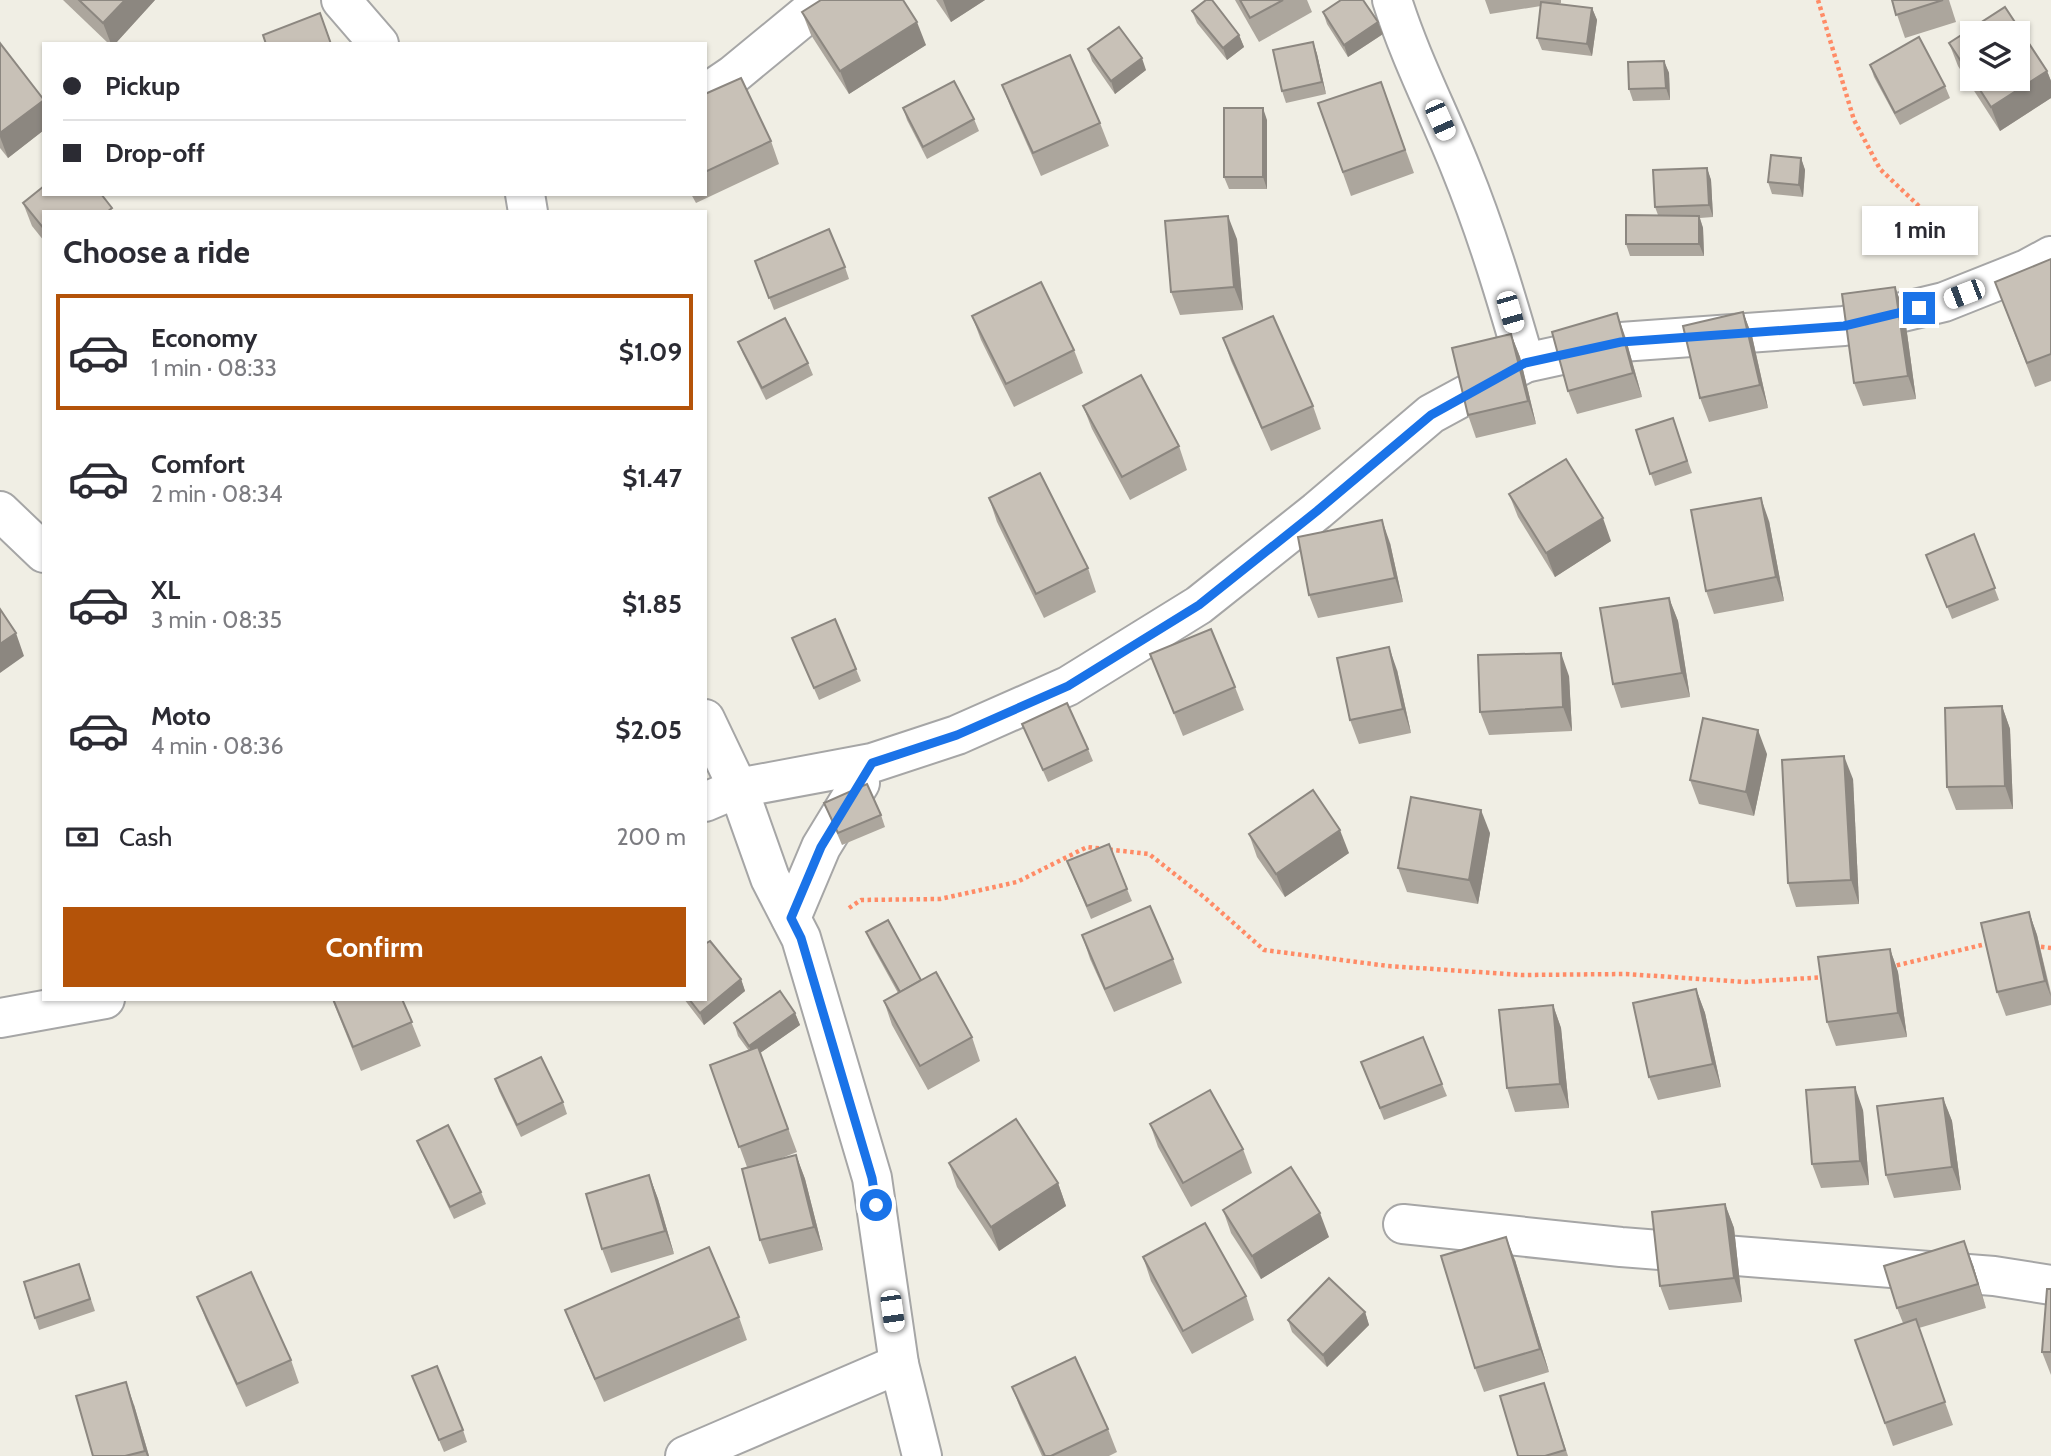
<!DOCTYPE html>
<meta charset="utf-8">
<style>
:root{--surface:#fff;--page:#f2f2f3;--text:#2b2b33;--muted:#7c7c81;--line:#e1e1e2;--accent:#b45309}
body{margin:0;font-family:Cabin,sans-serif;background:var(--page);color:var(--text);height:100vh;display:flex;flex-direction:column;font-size:26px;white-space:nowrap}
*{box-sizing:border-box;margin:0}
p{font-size:23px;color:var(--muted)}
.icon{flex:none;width:38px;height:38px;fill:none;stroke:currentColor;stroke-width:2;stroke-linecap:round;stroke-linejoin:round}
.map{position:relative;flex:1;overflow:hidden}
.drawer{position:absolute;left:42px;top:210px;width:665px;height:791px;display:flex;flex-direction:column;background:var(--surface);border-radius:0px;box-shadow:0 2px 5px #0004}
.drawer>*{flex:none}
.guide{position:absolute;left:42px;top:42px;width:665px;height:154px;border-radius:0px;box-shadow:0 2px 5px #0004;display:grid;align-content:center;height:154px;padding:0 21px;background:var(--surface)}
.buttons{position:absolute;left:1960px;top:21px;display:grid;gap:14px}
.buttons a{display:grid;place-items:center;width:70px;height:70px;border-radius:0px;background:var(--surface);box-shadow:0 2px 5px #0004;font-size:35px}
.end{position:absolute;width:32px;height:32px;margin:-16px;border:9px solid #1a73e8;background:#fff;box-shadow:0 0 0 4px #fff}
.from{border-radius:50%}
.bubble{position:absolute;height:49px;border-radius:0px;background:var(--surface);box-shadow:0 2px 5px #0004;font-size:23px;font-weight:700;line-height:49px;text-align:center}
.car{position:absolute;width:21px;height:42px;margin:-21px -10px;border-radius:9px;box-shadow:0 0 5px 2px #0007;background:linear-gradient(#fff 24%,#345 0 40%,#fff 0 76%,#345 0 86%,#fff 0)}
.guide b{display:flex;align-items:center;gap:24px;height:66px;font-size:26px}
.guide b+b{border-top:2px solid var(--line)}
.guide i{width:18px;height:18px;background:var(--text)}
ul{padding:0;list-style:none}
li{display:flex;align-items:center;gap:21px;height:116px;margin:0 14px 10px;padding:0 7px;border:4px solid transparent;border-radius:0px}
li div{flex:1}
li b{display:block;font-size:26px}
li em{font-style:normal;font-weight:700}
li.active{border-color:var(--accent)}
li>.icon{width:63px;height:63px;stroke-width:1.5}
h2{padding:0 21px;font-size:32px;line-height:84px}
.pay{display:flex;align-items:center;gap:18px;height:77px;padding:0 21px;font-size:26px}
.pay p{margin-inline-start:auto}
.cta{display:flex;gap:14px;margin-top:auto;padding:14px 21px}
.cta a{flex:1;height:80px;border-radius:0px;background:var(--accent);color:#fff;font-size:28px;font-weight:700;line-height:80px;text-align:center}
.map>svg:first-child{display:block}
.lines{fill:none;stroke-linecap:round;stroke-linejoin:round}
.street-casing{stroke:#a6a6a6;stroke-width:42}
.path{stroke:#ff8b66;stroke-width:4.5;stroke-dasharray:3.5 3.5;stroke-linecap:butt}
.street{stroke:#fff;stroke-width:38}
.wall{fill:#aca69d}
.shaded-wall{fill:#8c8780}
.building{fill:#c8c1b7;stroke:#8c8780;stroke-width:2}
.route{stroke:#1a73e8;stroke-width:9}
</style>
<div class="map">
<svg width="2051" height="1456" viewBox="0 0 2051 1456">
<rect width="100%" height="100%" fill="#f0eee4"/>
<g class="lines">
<defs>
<g id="street">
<polyline points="341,0 379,44"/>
<path d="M1392,0C1411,60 1438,111 1461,169C1487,233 1506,297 1525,363"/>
<polyline points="705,94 733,75 824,0"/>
<polyline points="525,194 528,212"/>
<polyline points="0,511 44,553"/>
<polyline points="705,719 738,788 770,878 801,938 872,1178 899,1364 922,1456"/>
<polyline points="705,802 738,788 872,763 957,735 1068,686 1199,605 1317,511 1431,414 1525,363 1621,342 1844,326 1944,302 2027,269 2051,256"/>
<polyline points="791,918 821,847 860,783"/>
<polyline points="0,1018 105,999"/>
<polyline points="1403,1224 1621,1247 1994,1276 2051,1285"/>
<polyline points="685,1456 899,1364"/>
</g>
</defs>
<use href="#street" class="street-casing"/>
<g class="path">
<polyline points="1818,0 1854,120 1880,169 1922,209 1972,239"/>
<polyline points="849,908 861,900 940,899 1017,882 1087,847 1149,854 1204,897 1264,950 1388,966 1522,975 1626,974 1745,982 1827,977"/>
<polyline points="2034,946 2051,948"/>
<polyline points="1890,967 1990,943"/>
</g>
<use href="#street" class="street"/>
</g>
<g class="wall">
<polygon points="63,0 155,0 115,44 109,44"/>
<polygon points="936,0 985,0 951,22"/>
<polygon points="1235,0 1307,0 1312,12 1259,42"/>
<polygon points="1485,0 1561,0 1561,3 1555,4 1592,8 1597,20 1592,56 1542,50 1537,38 1541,6 1490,14"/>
<polygon points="1892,0 1949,0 1956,22 1905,38"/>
<polygon points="1192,11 1239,35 1244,47 1227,60 1197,23"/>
<polygon points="802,12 926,45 849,94 811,35"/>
<polygon points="1323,12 1378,22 1383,34 1348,57 1327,24"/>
<polygon points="1313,42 1317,54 1326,94 1286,103 1282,91"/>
<polygon points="0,43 44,100 44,130 8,158 0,148"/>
<polygon points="1949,43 2047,71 2051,81 2051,98 2000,131 1958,66"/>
<polygon points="1088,49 1146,70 1115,94 1092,61"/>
<polygon points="1664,61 1669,73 1670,100 1633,101 1629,89"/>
<polygon points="1870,65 1945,86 1950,98 1900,125 1874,77"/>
<polygon points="1381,82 1414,173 1351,196 1318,103"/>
<polygon points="1002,85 1100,123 1109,146 1041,176 1011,108"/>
<polygon points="705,94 771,141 779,164 696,203 691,194 705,194"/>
<polygon points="903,108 974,119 979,131 927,159 907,120"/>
<polygon points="1267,120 1267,189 1229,189 1224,177"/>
<polygon points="1801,158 1805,170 1803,197 1772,194 1768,182"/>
<polygon points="1707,168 1711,180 1713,217 1700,218 1703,228 1704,256 1630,256 1626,244 1658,215 1655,207"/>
<polygon points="23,203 44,212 44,241 32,226"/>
<polygon points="1237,239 1243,310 1180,315 1171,292"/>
<polygon points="2051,259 2051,381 2035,387 1995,282"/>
<polygon points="755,261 845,267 849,279 774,310"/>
<polygon points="1895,287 1904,311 1916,399 1863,406 1854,383"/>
<polygon points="1743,312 1752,336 1768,408 1709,422 1700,398"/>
<polygon points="972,316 1074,350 1083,373 1014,407 981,340"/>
<polygon points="1511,334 1520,357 1536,424 1476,438 1468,415"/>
<polygon points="1625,336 1642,397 1577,414 1568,391"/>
<polygon points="1223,338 1313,406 1321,429 1271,451 1231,361"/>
<polygon points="738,342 808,363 813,375 766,400 743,354"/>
<polygon points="1083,406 1179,446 1187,470 1130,500 1092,429"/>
<polygon points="1673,418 1692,473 1655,486 1636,430"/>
<polygon points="1509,494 1611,541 1555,577 1518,517"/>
<polygon points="989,498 1088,568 1096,592 1044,618 997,522"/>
<polygon points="1769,521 1784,601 1714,614 1706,591"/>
<polygon points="1974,534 1999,600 1952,619 1926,555"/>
<polygon points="1390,543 1403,602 1318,618 1309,595"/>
<polygon points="1669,598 1678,621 1690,697 1621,708 1613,684"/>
<polygon points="792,638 856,669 861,681 819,700"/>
<polygon points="1150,654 1235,687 1244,710 1183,736"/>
<polygon points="1397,670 1411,733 1359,744 1350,720"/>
<polygon points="1569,676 1572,731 1489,735 1480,712"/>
<polygon points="2002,706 2010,729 2013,809 1956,810 1947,787"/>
<polygon points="1022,724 1088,749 1093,761 1048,782"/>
<polygon points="1767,754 1754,816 1699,804 1690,780"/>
<polygon points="1853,779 1859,904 1796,907 1788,883"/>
<polygon points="824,803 881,815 885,827 842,845"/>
<polygon points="1490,833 1478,904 1407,892 1398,868"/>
<polygon points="1249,834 1349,853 1285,897 1257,857"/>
<polygon points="1067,861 1127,889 1132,901 1091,919"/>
<polygon points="2029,912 2037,935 2051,993 2051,1005 2006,1016 1997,992"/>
<polygon points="866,932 921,980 972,1037 980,1061 928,1090 892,1025 884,1001 898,993 871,944"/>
<polygon points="1082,935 1173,959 1182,983 1114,1012 1090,959"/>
<polygon points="1890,949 1898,972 1907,1037 1836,1046 1827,1022"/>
<polygon points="741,979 745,991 704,1025 684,999 705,999"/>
<polygon points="1696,989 1705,1013 1721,1087 1658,1100 1649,1077"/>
<polygon points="332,999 402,999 421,1046 361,1071"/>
<polygon points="1553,1005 1561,1028 1569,1108 1515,1112 1507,1088"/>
<polygon points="795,1013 800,1025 760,1053 797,1152 774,1161 796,1155 805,1179 823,1250 769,1264 760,1240 747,1167 710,1065 749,1051 738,1036 734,1023"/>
<polygon points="1361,1062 1442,1084 1447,1096 1384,1120"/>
<polygon points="495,1079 563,1102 567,1114 521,1137 499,1091"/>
<polygon points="1943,1098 1952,1121 1961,1190 1894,1198 1886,1175"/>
<polygon points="1863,1110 1869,1185 1821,1188 1812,1164"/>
<polygon points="1150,1124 1243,1149 1252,1173 1191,1207 1158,1147"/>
<polygon points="417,1141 481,1192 486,1204 454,1219 422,1153"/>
<polygon points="949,1163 1058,1183 1066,1206 999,1251 957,1187"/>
<polygon points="649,1175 658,1199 674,1254 611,1273 602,1249"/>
<polygon points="1725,1204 1734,1228 1742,1302 1669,1310 1660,1286"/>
<polygon points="1223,1210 1329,1237 1261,1279 1231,1233"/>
<polygon points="1143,1257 1246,1296 1254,1320 1192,1354 1151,1281"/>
<polygon points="1515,1260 1549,1372 1484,1392 1475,1368"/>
<polygon points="79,1264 95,1311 39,1330 35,1318"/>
<polygon points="1973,1265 1986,1308 1919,1328 1953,1425 1893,1446 1855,1340 1903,1323 1897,1308"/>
<polygon points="2051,1289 2051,1375 2042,1352"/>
<polygon points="197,1297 291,1360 299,1383 246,1407 206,1320"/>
<polygon points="565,1310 739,1317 747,1340 604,1402 574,1333"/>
<polygon points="1365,1312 1369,1325 1327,1367 1292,1332 1288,1320"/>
<polygon points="412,1376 463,1430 467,1442 444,1452"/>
<polygon points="1012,1387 1108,1429 1117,1452 1109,1456 1042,1456 1021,1410"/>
<polygon points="1548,1395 1568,1456 1518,1456"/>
<polygon points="134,1405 149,1456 93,1456"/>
</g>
<g class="shaded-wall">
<polygon points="125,0 155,0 115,44 111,44 103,23"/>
<polygon points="943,0 985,0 951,22"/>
<polygon points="1592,8 1597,20 1592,56 1587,44"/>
<polygon points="917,22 926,45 849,94 840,71"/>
<polygon points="1378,22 1383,34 1348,57 1344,45"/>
<polygon points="1239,35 1244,47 1227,60 1223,48"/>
<polygon points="1313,42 1317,54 1326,94 1322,82"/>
<polygon points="1142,58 1146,70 1115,94 1111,81"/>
<polygon points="1664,61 1669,73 1670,100 1666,88"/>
<polygon points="2047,71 2051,81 2051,98 2000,131 1991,107"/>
<polygon points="44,100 44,130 8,158 0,137 0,133"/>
<polygon points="1263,108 1267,120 1267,189 1263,177"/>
<polygon points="1801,158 1805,170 1803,197 1799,185"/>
<polygon points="1707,168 1711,180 1713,217 1709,205"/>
<polygon points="1228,216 1237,239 1243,310 1234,287"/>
<polygon points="1699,216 1703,228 1704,256 1699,244"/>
<polygon points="1895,287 1904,311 1916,399 1908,376"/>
<polygon points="1743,312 1752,336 1768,408 1760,385"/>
<polygon points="1617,313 1625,336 1642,397 1633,373"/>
<polygon points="1511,334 1520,357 1536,424 1528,401"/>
<polygon points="1761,498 1769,521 1784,601 1776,577"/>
<polygon points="1603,518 1611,541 1555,577 1546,553"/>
<polygon points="1382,520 1390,543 1403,602 1395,578"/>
<polygon points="1669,598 1678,621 1690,697 1682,673"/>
<polygon points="16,633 24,656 0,673 0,644"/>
<polygon points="1389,647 1397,670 1411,733 1403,709"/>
<polygon points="1561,653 1569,676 1572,731 1563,707"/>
<polygon points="2002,706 2010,729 2013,809 2005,786"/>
<polygon points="1758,730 1767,754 1754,816 1746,792"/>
<polygon points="1844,756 1853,779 1859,904 1851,880"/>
<polygon points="1481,810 1490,833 1478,904 1469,880"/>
<polygon points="1340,830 1349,853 1285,897 1276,874"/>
<polygon points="2029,912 2037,935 2051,997 2045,981"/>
<polygon points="1890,949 1898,972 1907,1037 1898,1013"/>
<polygon points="741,979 745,991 704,1025 700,1013"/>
<polygon points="1696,989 1705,1013 1721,1087 1713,1064"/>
<polygon points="1553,1005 1561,1028 1569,1108 1560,1084"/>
<polygon points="795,1013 800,1025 753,1058 749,1046"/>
<polygon points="1855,1087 1863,1110 1869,1185 1860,1161"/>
<polygon points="1943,1098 1952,1121 1961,1190 1952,1167"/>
<polygon points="796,1155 805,1179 823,1250 814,1227"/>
<polygon points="649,1175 658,1199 674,1254 665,1231"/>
<polygon points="1058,1183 1066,1206 999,1251 991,1227"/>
<polygon points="1725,1204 1734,1228 1742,1302 1734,1278"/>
<polygon points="1320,1213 1329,1237 1261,1279 1252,1256"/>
<polygon points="1506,1237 1515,1260 1549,1372 1540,1349"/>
<polygon points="1964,1241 1973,1265 1986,1308 1978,1284"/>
<polygon points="1365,1312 1369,1325 1327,1367 1323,1355"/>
<polygon points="126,1382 134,1405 149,1456 147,1456 145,1451"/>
</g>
<g class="building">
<polygon points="79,0 125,0 103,23"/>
<polygon points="821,0 903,0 917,22 840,71 802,12"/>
<polygon points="1206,0 1212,0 1239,35 1223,48 1192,11"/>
<polygon points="1240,0 1283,0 1250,18"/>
<polygon points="1341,0 1363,0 1378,22 1344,45 1323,12"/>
<polygon points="1892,0 1943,0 1896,15"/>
<polygon points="1541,2 1592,8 1587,44 1537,38"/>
<polygon points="2005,7 2047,71 1991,107 1973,79 2018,79 2018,33 1972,33 1972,78 1949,43"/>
<polygon points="320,13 331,44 266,44 263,35"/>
<polygon points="1119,27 1142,58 1111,81 1088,49"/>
<polygon points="1919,37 1945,86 1895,113 1870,65"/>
<polygon points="1313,42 1322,82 1282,91 1273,50"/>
<polygon points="0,43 44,100 0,133"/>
<polygon points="1070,55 1100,123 1033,153 1002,85"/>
<polygon points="1664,61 1666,88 1629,89 1628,62"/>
<polygon points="741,78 771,141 705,172 705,94"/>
<polygon points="954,81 974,119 923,147 903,108"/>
<polygon points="1381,82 1405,150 1343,172 1318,103"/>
<rect x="1224" y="108" width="39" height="69"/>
<polygon points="1771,155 1801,158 1799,185 1768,182"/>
<polygon points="1707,168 1709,205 1655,207 1653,170"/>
<polygon points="44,186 44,194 101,194 112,208 107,212 44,212 44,229 23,203"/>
<polygon points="1626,215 1699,216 1699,244 1626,244"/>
<polygon points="1228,216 1234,287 1171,292 1165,221"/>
<polygon points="829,229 845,267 769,298 755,261"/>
<polygon points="2051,259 2051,354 2027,363 1995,282"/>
<polygon points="1041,282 1074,350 1006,384 972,316"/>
<polygon points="1895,287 1908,376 1854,383 1842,294"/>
<polygon points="1743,312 1760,385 1700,398 1683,326"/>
<polygon points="1617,313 1633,373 1568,391 1552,332"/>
<polygon points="1273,316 1313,406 1262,428 1223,338"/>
<polygon points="785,318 808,363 762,388 738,342"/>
<polygon points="1511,334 1528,401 1468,415 1452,348"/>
<polygon points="1141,375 1179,446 1122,477 1083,406"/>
<polygon points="1673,418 1687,461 1650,474 1636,430"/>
<polygon points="1566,459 1603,518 1546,553 1509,494"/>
<polygon points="1040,473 1088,568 1036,594 989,498"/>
<polygon points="1761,498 1776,577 1706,591 1691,510"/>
<polygon points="1382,520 1395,578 1309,595 1298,537"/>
<polygon points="1974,534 1995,588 1947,607 1926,555"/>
<polygon points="1669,598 1682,673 1613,684 1600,608"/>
<polygon points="0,609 16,633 0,644"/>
<polygon points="835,619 856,669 814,688 792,638"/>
<polygon points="1211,629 1235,687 1174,713 1150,654"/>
<polygon points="1389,647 1403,709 1350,720 1337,658"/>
<polygon points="1561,653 1563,707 1480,712 1478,655"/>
<polygon points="1067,703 1088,749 1043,770 1022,724"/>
<polygon points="2002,706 2005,786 1947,787 1945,708"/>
<polygon points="1703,718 1758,730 1746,792 1690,780"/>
<polygon points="1844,756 1851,880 1788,883 1782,760"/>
<polygon points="867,784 881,815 838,833 824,803"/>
<polygon points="1313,790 1340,830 1276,874 1249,834"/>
<polygon points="1411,797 1481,810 1469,880 1398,868"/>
<polygon points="1109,844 1127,889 1087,906 1067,861"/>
<polygon points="1150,906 1173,959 1105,989 1082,935"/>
<polygon points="2029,912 2045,981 1997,992 1981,923"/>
<polygon points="888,920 921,980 900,992 866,932"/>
<polygon points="710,941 741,979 700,1013 689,999 705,999 705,944"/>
<polygon points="1890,949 1898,1013 1827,1022 1818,957"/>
<polygon points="936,972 972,1037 920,1066 884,1001"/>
<polygon points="1696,989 1713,1064 1649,1077 1633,1003"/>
<polygon points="780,991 795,1013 749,1046 734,1023"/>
<polygon points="333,999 402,999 412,1022 353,1047"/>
<polygon points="1553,1005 1560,1084 1507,1088 1499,1010"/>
<polygon points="1423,1037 1442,1084 1380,1108 1361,1062"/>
<polygon points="758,1047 788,1129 739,1147 710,1065"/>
<polygon points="541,1057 563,1102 517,1125 495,1079"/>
<polygon points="1855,1087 1860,1161 1812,1164 1806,1090"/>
<polygon points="1210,1090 1243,1149 1183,1183 1150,1124"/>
<polygon points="1943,1098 1952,1167 1886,1175 1877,1106"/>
<polygon points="1016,1119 1058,1183 991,1227 949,1163"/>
<polygon points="448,1125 481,1192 450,1207 417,1141"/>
<polygon points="796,1155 814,1227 760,1240 742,1169"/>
<polygon points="1291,1167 1320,1213 1252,1256 1223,1210"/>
<polygon points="649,1175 665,1231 602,1249 586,1194"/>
<polygon points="1725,1204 1734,1278 1660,1286 1652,1212"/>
<polygon points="1205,1223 1246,1296 1183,1331 1143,1257"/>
<polygon points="1506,1237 1540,1349 1475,1368 1441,1256"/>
<polygon points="1964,1241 1978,1284 1897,1308 1884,1266"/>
<polygon points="709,1247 739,1317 595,1379 565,1310"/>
<polygon points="79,1264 90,1299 35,1318 24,1282"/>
<polygon points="251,1272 291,1360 237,1384 197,1297"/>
<polygon points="1329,1278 1365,1312 1323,1355 1288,1320"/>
<polygon points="2047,1289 2051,1289 2051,1352 2042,1352"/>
<polygon points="1916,1319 1945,1402 1885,1423 1855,1340"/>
<polygon points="1075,1357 1108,1429 1051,1456 1045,1456 1012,1387"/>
<polygon points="437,1366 463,1430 439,1440 412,1376"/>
<polygon points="126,1382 145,1451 125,1456 93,1456 76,1396"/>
<polygon points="1544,1383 1565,1450 1545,1456 1518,1456 1500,1396"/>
</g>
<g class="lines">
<polyline class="route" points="876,1205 872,1178 801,938 791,918 821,847 872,763 957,735 1068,686 1199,605 1317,511 1431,415 1525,363 1621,342 1844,326 1919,308"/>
</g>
</svg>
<div class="buttons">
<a><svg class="icon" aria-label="layers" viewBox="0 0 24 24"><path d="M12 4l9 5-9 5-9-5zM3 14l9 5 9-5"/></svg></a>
</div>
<i class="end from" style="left:876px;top:1205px"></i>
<i class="end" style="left:1919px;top:308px"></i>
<div class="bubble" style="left:1862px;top:206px;width:116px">1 min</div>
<i class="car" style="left:1440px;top:120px;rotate:156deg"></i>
<i class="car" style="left:1964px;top:294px;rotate:249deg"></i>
<i class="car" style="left:1510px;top:312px;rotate:164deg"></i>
<i class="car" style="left:892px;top:1311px;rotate:172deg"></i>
<div class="guide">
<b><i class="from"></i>Pickup</b>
<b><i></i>Drop-off</b>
</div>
<section class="drawer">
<h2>Choose a ride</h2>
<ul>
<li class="active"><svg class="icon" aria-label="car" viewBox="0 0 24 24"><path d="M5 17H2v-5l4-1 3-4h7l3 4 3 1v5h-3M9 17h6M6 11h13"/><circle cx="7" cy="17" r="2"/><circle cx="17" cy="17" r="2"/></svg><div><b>Economy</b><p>1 min · 08:33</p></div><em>$1.09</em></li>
<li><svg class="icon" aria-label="car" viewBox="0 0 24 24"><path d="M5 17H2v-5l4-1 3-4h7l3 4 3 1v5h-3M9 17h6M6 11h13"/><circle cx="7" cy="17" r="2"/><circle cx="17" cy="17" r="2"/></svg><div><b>Comfort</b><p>2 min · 08:34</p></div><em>$1.47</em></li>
<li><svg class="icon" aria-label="car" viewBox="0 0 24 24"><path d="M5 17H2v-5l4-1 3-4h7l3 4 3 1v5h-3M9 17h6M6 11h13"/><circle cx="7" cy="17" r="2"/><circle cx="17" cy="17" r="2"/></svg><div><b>XL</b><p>3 min · 08:35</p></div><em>$1.85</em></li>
<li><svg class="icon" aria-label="car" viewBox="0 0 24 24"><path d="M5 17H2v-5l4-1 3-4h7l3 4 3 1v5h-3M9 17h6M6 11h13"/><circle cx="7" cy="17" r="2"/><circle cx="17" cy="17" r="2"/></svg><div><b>Moto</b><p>4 min · 08:36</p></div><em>$2.05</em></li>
</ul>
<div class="pay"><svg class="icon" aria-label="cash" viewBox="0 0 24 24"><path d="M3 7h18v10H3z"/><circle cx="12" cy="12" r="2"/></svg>Cash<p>200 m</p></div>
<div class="cta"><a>Confirm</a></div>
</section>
</div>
